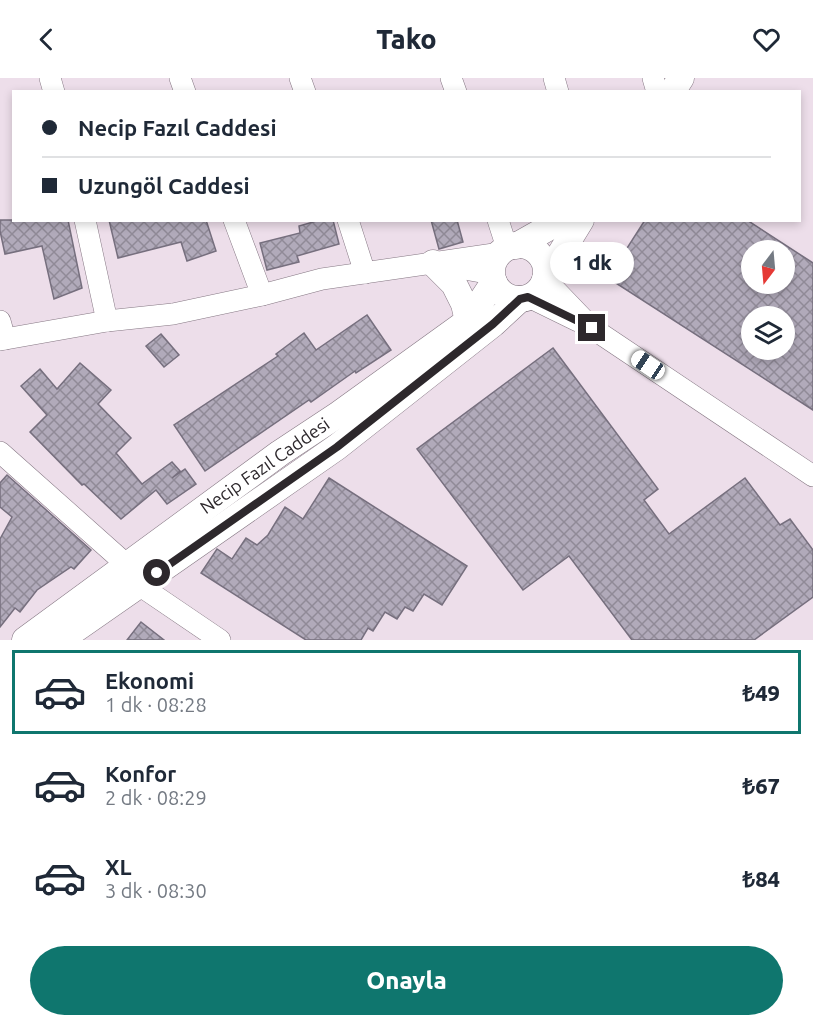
<!DOCTYPE html>
<html lang="tr">
<meta charset="utf-8">
<style>
:root{--surface:#fff;--page:#f2f2f3;--text:#1f2937;--muted:#747a83;--line:#e0e1e3;--accent:#0f766e}
body{margin:0;font-family:Ubuntu,sans-serif;background:var(--page);color:var(--text);height:100vh;display:flex;flex-direction:column;font-size:22px;white-space:nowrap}
*{box-sizing:border-box;margin:0}
p{font-size:20px;color:var(--muted)}
.icon{flex:none;width:33px;height:33px;fill:none;stroke:currentColor;stroke-width:2;stroke-linecap:round;stroke-linejoin:round}
.map{position:relative;height:562px;overflow:hidden}
.sheet{display:flex;flex-direction:column;background:var(--surface);flex:1}
.sheet>*{flex:none}
.hud{position:absolute;left:12px;top:12px;width:789px;height:132px;border-radius:0px;box-shadow:0 3px 9px #0003;display:grid;align-content:center;height:132px;padding:0 30px;background:var(--surface)}
.needle{width:39px;rotate:196deg}
.tools{position:absolute;left:741px;top:162px;display:grid;gap:12px}
.tools a{display:grid;place-items:center;width:54px;height:54px;border-radius:50%;background:var(--surface);box-shadow:0 3px 9px #0003;font-size:30px}
.end{position:absolute;width:27px;height:27px;margin:-14px;border:8px solid #2d282c;background:#fff;box-shadow:0 0 0 3px #fff}
.from{border-radius:50%}
.bubble{position:absolute;height:42px;border-radius:21px;background:var(--surface);box-shadow:0 3px 9px #0003;font-size:20px;font-weight:800;line-height:42px;text-align:center}
.car{position:absolute;width:18px;height:36px;margin:-18px -9px;border-radius:8px;box-shadow:0 0 4px 2px #0007;background:linear-gradient(#fff 24%,#345 0 40%,#fff 0 76%,#345 0 86%,#fff 0)}
.hud b{display:flex;align-items:center;gap:21px;height:57px;font-size:22px}
.hud b+b{border-top:2px solid var(--line)}
.hud i{width:15px;height:15px;background:var(--text)}
ul{padding:10px 0 0;list-style:none}
li{display:flex;align-items:center;gap:18px;height:84px;margin:0 12px 9px;padding:0 18px;border:3px solid transparent;border-radius:0px}
li div{flex:1}
li b{display:block;font-size:22px}
li em{font-style:normal;font-weight:800}
li.current{border-color:var(--accent)}
li>.icon{width:54px;height:54px;stroke-width:1.5}
.primary-button{display:flex;gap:12px;margin-top:auto;padding:12px 30px}
.primary-button a{flex:1;height:69px;border-radius:36px;background:var(--accent);color:#fff;font-size:24px;font-weight:800;line-height:69px;text-align:center}
header{display:flex;justify-content:space-between;align-items:center;height:78px;padding:0 30px;background:var(--surface);font-size:27px;font-weight:800}
.map>svg:first-child{display:block}
.building{fill:url(#building-cross-hatch);stroke:#766f7e;stroke-width:1.5;fill-rule:evenodd}
.lines{fill:none;stroke-linecap:round;stroke-linejoin:round}
.minor-casing{stroke:#857783;stroke-width:22}
.tertiary-casing{stroke:#857783;stroke-width:27}
.minor{stroke:#fff;stroke-width:21}
.tertiary{stroke:#fff;stroke-width:26}
.route{stroke:#2d282c;stroke-width:8}
.labels{text-anchor:middle;stroke-width:4.5;stroke-linejoin:round;paint-order:stroke}
.street-label{font-size:18px;fill:#2d282c;stroke:#fff}
</style>
<header><svg class="icon" aria-label="back" viewBox="0 0 24 24"><path d="M15 5l-7 7 7 7"/></svg>Tako<svg class="icon" aria-label="heart" viewBox="0 0 24 24"><path d="M12 20l-8-8c-3-5 5-10 8-4 3-6 11-1 8 4z"/></svg></header>
<div class="map">
<svg width="813" height="562" viewBox="0 0 813 562">
<defs>
<pattern id="building-cross-hatch" width="8" height="8" patternUnits="userSpaceOnUse" patternTransform="scale(1.5)"><rect width="8" height="8" fill="#b1aaba"/><path d="M0 0l8 8M0 8l8-8" fill="none" stroke="#908a97"/></pattern>
</defs>
<rect width="100%" height="100%" fill="#eddeea"/>
<g class="building">
<polygon points="0,142 68,142 82,210 54,221 42,168 5,176 0,153"/>
<polygon points="109,142 206,142 216,173 187,183 181,164 118,180"/>
<polygon points="320,142 333,142 339,166 297,178 299,184 267,192 260,165 300,155 299,148"/>
<polygon points="431,142 457,142 463,164 439,171"/>
<path d="M645,142H747L813,185V332L608,200ZM752,172H784V206H752ZM752,238H784V272H752Z"/>
<polygon points="367,237 391,272 356,295 355,293 311,324 309,322 205,393 174,347 278,278 276,276 304,255 316,272"/>
<polygon points="161,256 179,277 164,289 146,268"/>
<polygon points="553,270 658,411 644,422 669,456 745,400 780,447 790,441 813,472 813,519 754,562 632,562 569,478 523,512 417,371"/>
<polygon points="80,285 111,312 98,326 131,360 116,375 142,406 172,384 180,393 172,400 185,391 196,406 167,426 156,412 121,441 84,406 82,407 30,354 47,337 21,308 40,291 57,311"/>
<polygon points="7,397 91,472 74,491 71,489 37,512 20,534 15,530 0,549 0,461 12,439 0,429 0,405"/>
<polygon points="329,400 467,488 442,527 424,516 413,533 405,529 397,541 385,534 373,553 368,550 361,562 306,562 201,495 217,471 232,481 246,460 257,467 268,457 285,429 303,441"/>
<polygon points="141,544 164,562 127,562"/>
</g>
<g class="lines">
<defs>
<g id="minor">
<polyline points="50,0 54,14"/>
<polyline points="180,0 185,14"/>
<polyline points="300,0 305,14"/>
<polyline points="451,0 456,14"/>
<polyline points="554,0 558,14"/>
<polyline points="653,0 657,14"/>
<polyline points="85,142 107,243"/>
<polyline points="234,142 262,217"/>
<polyline points="348,142 365,195"/>
<polyline points="498,142 507,170"/>
<polyline points="448,188 492,196"/>
<polyline points="545,201 592,250 813,398"/>
<polyline points="529,219 578,243"/>
<polyline points="0,243 5,261"/>
<polyline points="0,262 107,243 173,236 262,217 322,201 501,175"/>
<polyline points="0,374 127,487 139,507 220,562"/>
</g>
<g id="tertiary">
<polyline points="672,14 681,0"/>
<circle cx="519" cy="194" r="27"/>
<polyline points="516,168 562,142"/>
<polyline points="433,185 454,206 464,226 468,243"/>
<polyline points="545,201 581,142"/>
<polyline points="25,562 280,375 339,336 468,243 494,204"/>
<polyline points="60,562 337,369 493,246 520,221"/>
</g>
</defs>
<use href="#minor" class="minor-casing"/>
<use href="#tertiary" class="tertiary-casing"/>
<use href="#minor" class="minor"/>
<use href="#tertiary" class="tertiary"/>
</g>
<g class="lines">
<polyline class="route" points="157,495 337,369 493,246 520,221 528,219 592,250"/>
</g>
<g class="labels">
<g class="street-label">
<text transform="translate(265 388) rotate(-35)" y="6">Necip Fazıl Caddesi</text>
</g>
</g>
</svg>
<div class="tools">
<a><svg class="needle" viewBox="-14 -14 28 28"><path d="M0-13l5 13h-10z" fill="#e53935"/><path d="M0 13l5-13h-10z" fill="#747a83"/></svg></a>
<a><svg class="icon" aria-label="layers" viewBox="0 0 24 24"><path d="M12 4l9 5-9 5-9-5zM3 14l9 5 9-5"/></svg></a>
</div>
<i class="end from" style="left:157px;top:495px"></i>
<i class="end" style="left:592px;top:250px"></i>
<div class="bubble" style="left:550px;top:164px;width:84px">1 dk</div>
<i class="car" style="left:648px;top:287px;rotate:304deg"></i>
<div class="hud">
<b><i class="from"></i>Necip Fazıl Caddesi</b>
<b><i></i>Uzungöl Caddesi</b>
</div>
</div>
<section class="sheet">
<ul>
<li class="current"><svg class="icon" aria-label="car" viewBox="0 0 24 24"><path d="M5 17H2v-5l4-1 3-4h7l3 4 3 1v5h-3M9 17h6M6 11h13"/><circle cx="7" cy="17" r="2"/><circle cx="17" cy="17" r="2"/></svg><div><b>Ekonomi</b><p>1 dk · 08:28</p></div><em>₺49</em></li>
<li><svg class="icon" aria-label="car" viewBox="0 0 24 24"><path d="M5 17H2v-5l4-1 3-4h7l3 4 3 1v5h-3M9 17h6M6 11h13"/><circle cx="7" cy="17" r="2"/><circle cx="17" cy="17" r="2"/></svg><div><b>Konfor</b><p>2 dk · 08:29</p></div><em>₺67</em></li>
<li><svg class="icon" aria-label="car" viewBox="0 0 24 24"><path d="M5 17H2v-5l4-1 3-4h7l3 4 3 1v5h-3M9 17h6M6 11h13"/><circle cx="7" cy="17" r="2"/><circle cx="17" cy="17" r="2"/></svg><div><b>XL</b><p>3 dk · 08:30</p></div><em>₺84</em></li>
</ul>
<div class="primary-button"><a>Onayla</a></div>
</section>
